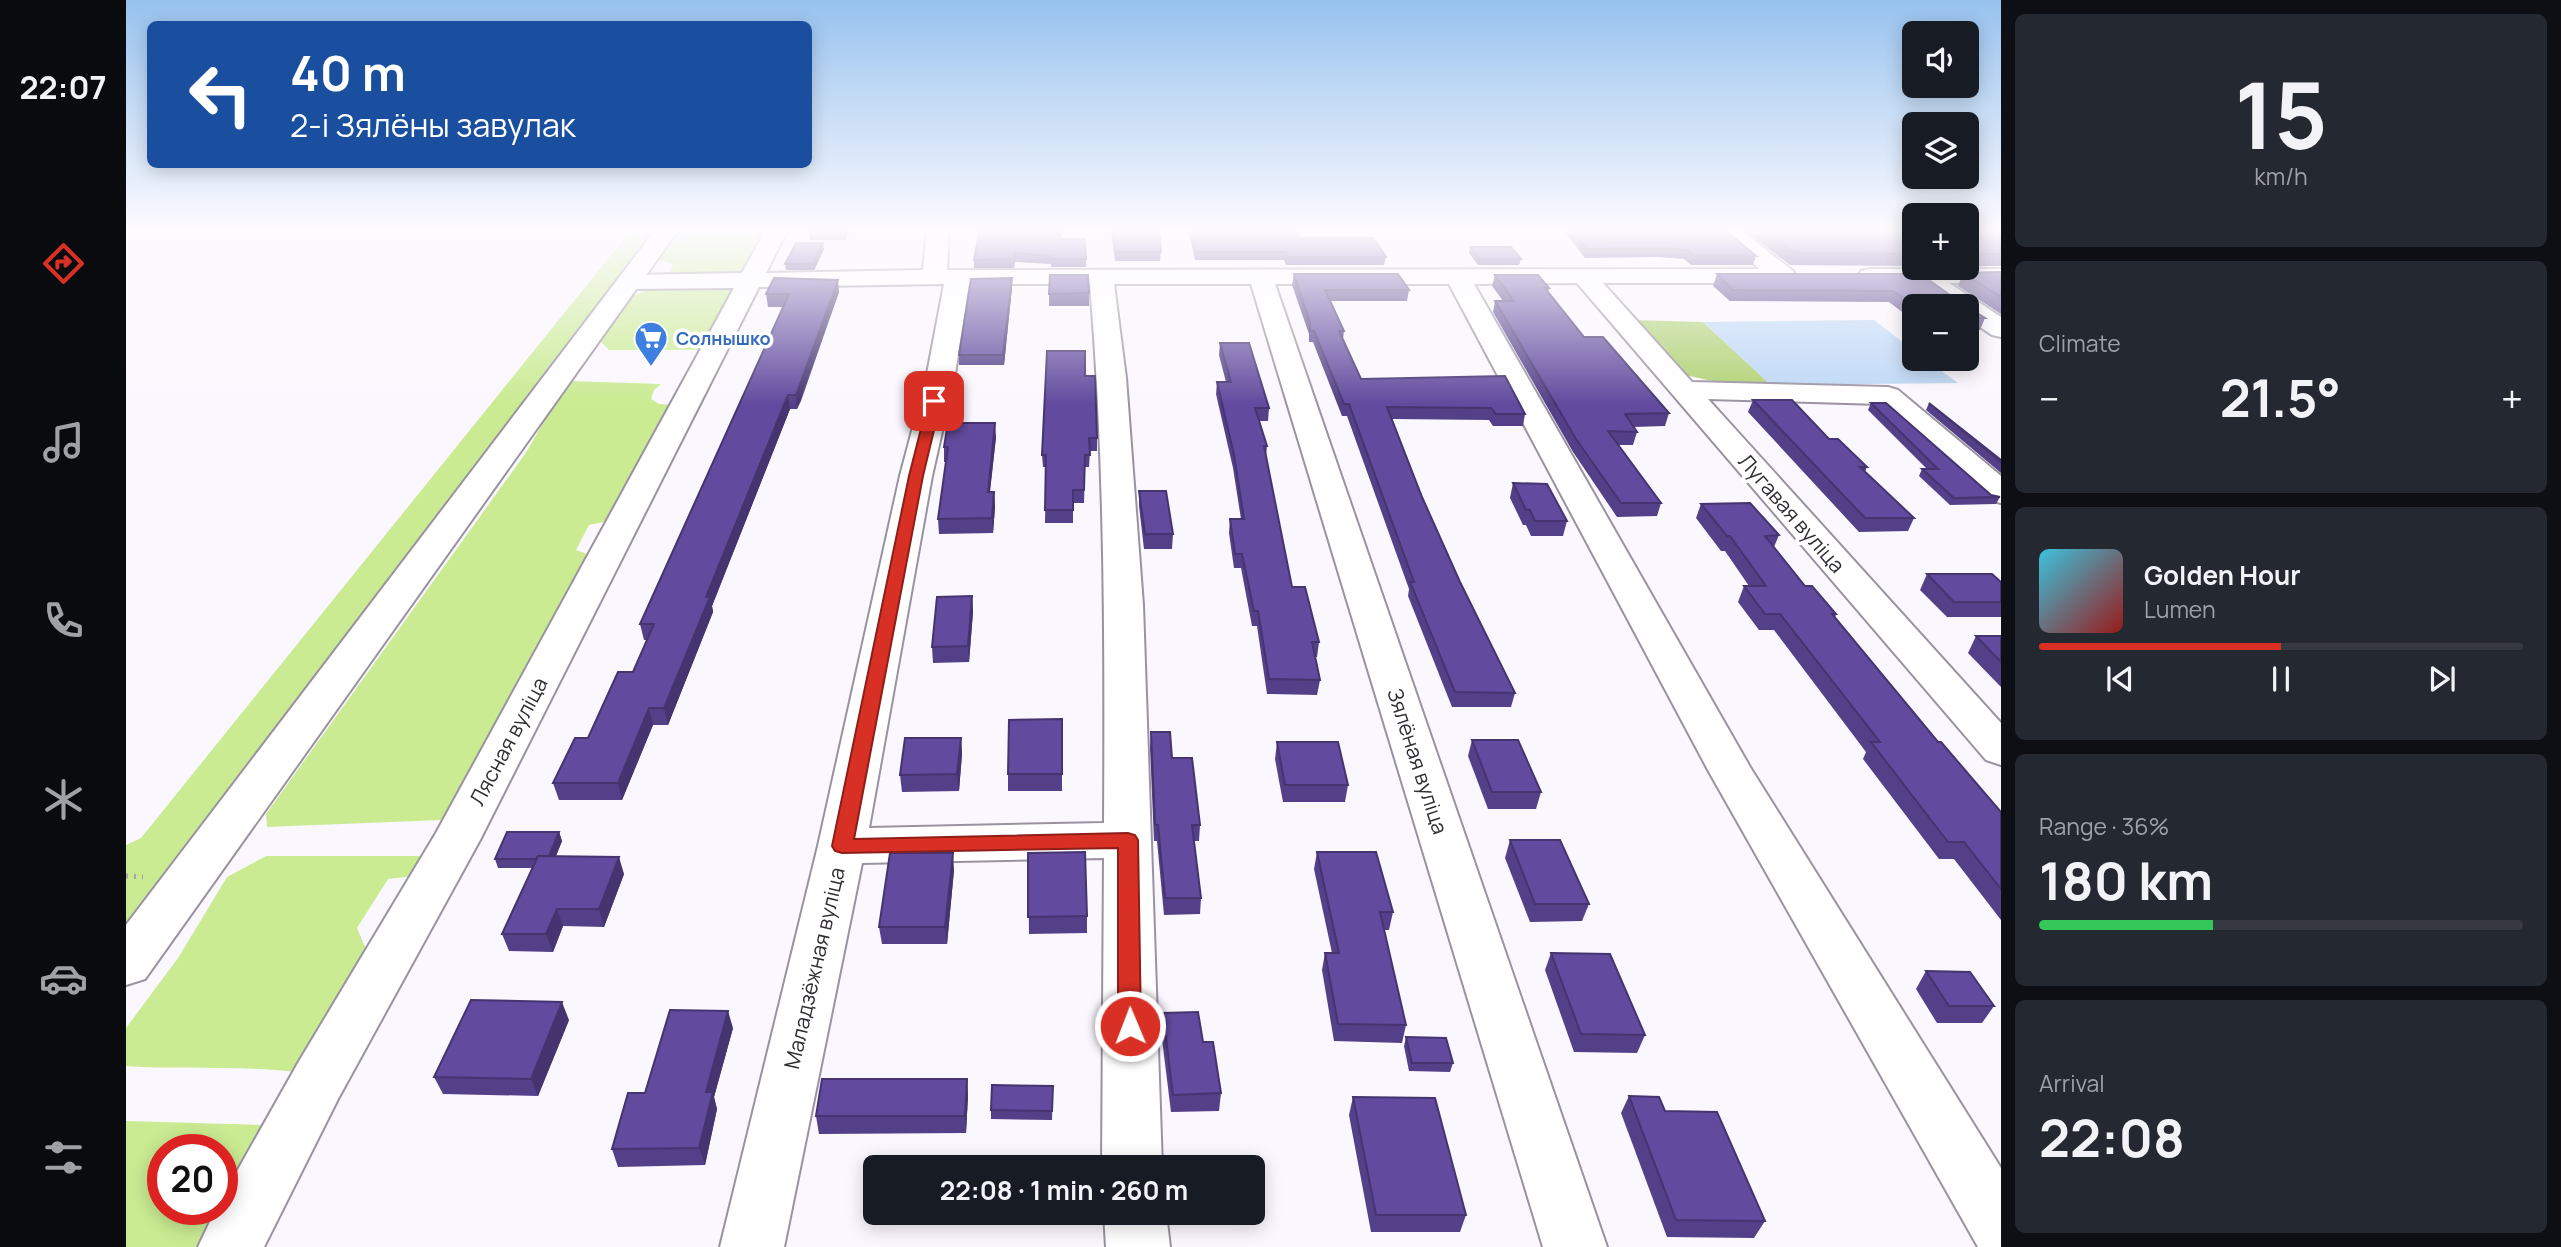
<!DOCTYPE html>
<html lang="en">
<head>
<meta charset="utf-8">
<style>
  :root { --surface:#171b24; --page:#242831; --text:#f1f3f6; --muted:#9ea1a6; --line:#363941; --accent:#d93025 }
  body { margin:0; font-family:Manrope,sans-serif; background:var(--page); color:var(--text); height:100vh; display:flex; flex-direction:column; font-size:26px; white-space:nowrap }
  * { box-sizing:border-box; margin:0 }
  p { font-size:23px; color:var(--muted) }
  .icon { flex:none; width:38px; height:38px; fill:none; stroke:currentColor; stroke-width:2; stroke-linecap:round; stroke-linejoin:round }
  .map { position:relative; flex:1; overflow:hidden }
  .details { display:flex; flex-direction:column; gap:14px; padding:14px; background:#0d0f14; width:560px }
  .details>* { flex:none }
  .top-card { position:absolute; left:21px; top:21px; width:665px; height:147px; border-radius:10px; box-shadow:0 4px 18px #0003; background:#1a4fa0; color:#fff; overflow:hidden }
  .buttons { position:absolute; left:1776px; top:21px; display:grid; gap:14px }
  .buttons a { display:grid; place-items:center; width:77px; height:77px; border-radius:10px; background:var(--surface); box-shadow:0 4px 18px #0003; font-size:35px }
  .speed { position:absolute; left:21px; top:1134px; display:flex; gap:14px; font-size:35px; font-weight:700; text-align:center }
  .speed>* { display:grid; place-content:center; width:91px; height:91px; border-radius:50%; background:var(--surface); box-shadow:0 4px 18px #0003; line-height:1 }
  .speed .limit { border:10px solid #d22; background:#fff; color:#111 }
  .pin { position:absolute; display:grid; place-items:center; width:60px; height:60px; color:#fff; margin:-30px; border-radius:14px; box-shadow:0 4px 10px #0006 }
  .me { position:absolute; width:77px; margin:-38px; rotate:359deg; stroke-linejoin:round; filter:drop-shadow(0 0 5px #0008) }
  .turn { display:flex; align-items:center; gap:24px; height:147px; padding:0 28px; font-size:32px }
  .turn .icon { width:91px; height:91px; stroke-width:2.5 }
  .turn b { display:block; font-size:49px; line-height:60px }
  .big { font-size:52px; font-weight:700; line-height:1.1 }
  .details .tile { flex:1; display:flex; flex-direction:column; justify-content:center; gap:10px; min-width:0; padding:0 24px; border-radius:10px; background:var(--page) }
  .details .dial { align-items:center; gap:0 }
  .dial b { font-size:91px; line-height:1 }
  .song { display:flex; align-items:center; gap:21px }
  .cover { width:84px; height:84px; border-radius:10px; background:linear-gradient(135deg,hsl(190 70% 55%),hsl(0 70% 35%)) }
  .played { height:7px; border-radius:4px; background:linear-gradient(90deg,var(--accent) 50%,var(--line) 50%) }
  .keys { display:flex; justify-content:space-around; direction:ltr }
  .heat { display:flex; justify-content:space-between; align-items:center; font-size:38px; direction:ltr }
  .charge { height:10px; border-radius:5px; background:linear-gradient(90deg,#34c759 36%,var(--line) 0) }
  .trip { position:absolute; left:737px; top:1155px; width:402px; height:70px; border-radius:10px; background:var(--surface); box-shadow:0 4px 18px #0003; font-weight:700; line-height:70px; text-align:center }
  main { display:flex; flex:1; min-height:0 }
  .tab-bar { display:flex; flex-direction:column; width:126px; justify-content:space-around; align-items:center; background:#090b0e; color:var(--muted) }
  .tab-bar .icon { width:49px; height:49px }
  .tab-bar .selected { color:var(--accent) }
  .tab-bar b { font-size:32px; color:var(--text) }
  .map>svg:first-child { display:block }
  .green { fill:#caeb92; fill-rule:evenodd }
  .forest { fill:#afd171 }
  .water { fill:#bdd7f6 }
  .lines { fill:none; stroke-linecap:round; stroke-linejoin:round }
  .minor-casing { stroke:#9a92a1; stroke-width:4 }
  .major-casing { stroke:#9a92a1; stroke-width:4 }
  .path { stroke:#a6a2a9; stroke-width:5; stroke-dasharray:2 6; stroke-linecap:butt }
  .minor { fill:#fff; fill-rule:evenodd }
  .major { fill:#fff; fill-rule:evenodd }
  .wall { fill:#544088 }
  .shaded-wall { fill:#45346f }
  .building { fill:#624b9e; stroke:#45346f; stroke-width:2 }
  .route { fill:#d93025; stroke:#8d1f18; stroke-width:2 }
  .labels { text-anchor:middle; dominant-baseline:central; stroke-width:7; stroke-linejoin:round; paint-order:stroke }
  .far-shop-label { font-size:18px; font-weight:bold; fill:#366cbe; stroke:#fff; text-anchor:start }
  .street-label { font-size:21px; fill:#312d34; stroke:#fff }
</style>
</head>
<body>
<main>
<nav class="tab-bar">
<b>22:07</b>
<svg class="icon selected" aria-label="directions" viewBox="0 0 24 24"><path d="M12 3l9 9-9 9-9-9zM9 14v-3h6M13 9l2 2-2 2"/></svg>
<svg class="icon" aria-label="music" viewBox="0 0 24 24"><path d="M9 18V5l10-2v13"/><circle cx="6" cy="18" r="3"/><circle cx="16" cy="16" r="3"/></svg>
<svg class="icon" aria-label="phone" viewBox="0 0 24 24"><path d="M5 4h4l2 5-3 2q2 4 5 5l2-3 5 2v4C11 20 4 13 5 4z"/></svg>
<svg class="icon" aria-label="climate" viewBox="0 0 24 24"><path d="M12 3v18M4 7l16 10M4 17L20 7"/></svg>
<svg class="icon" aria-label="car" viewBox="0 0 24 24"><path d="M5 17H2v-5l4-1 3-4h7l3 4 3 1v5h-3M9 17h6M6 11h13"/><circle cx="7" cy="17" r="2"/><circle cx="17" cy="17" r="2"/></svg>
<svg class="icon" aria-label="filters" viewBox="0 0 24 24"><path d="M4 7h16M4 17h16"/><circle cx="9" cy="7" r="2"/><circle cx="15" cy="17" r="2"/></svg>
</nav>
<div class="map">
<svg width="1875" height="1247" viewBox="0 0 1875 1247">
  <rect width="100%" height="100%" fill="#fbf7fe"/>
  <!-- green -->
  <g class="green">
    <path d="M506,229H651L624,281L541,282L547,264L522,257L0,964V845L15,838Z"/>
    <path d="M599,286L607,289L574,350H483L473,340L507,296L526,288Z"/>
    <path d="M444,381L535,384L528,390L525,399L533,404L550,405L488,520L463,525L450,550L469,557L315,820L141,827L140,814L401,451L434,393Z"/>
    <path d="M140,856H294L288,876L262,879L231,928L244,959L172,1072C114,1065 58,1070 0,1066V1028L52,958L101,877Z"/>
    <path d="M0,1121L138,1125L84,1247H0ZM37,1150H96V1209H37Z"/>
  </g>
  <!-- forest -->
  <path class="forest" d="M1507,320L1577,322L1645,385L1586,381L1555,374Z"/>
  <!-- water -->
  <path class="water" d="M1748,320L1788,351V359H1799L1832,383L1645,385L1577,322Z"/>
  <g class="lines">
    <defs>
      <g id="minor">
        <path d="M640,229H662L640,273L797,270L801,229H823L821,270L1634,269L1587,229H1613L1667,271L1670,276L1667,281L1658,283H1477L1566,382L1762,387L1772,390L1875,476V503L1863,500L1754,404L1582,399L1875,723V765L1860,760L1451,283L1348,284L1624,767L1875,1168V1247H1852L1582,770L1323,284H1149L1481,1247H1417L1125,284H988L1000,378L1017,605L1036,1167H976L978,858L736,863L658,1247H594L692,846L774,476L801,374L818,284L633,287L354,840L212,1099L138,1247H72L90,1209H96V1198L172,1063L310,833L608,288L503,289L494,287L491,282L494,277L503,275L616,273ZM843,284H964C979,464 979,643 978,823L743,828L806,476L829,374Z"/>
        <path d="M1744,269H1875V283H1823L1875,317V337L1866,335L1841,318V306H1824L1792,283L1735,281L1732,276L1735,271Z"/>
        <path d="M978,1213H1040L1044,1247H980Z"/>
      </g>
      <path id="major" d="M530,229H553L19,979L0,985V925Z"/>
    </defs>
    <!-- minor casing -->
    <use href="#minor" class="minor-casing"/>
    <!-- major casing -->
    <use href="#major" class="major-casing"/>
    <!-- path -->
    <path class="path" d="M0,876L17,877"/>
    <!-- minor -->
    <use href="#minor" class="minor"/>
    <!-- major -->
    <use href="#major" class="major"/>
  </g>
  <!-- wall -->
  <g class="wall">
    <path d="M724,229L720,240H684L683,231Z"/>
    <path d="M985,229H1033L1035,252L1034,261H989Z"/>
    <path d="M1062,229H1169L1174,238L1260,257L1258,265H1160L1158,260H1069Z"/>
    <path d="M1598,229L1630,256L1627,265H1565L1558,259L1532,257L1459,258L1437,230Z"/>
    <path d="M1788,229V266L1664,265L1618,230Z"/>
    <rect x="1841" y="229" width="34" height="37"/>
    <path d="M935,239L960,259V267H925V264L889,262L888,268H848V260Z"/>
    <path d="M1344,247L1395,259L1393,265H1352L1343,253Z"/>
    <path d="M698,249L688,270H660L659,264Z"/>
    <path d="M1875,272V314L1832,286L1837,273Z"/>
    <path d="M1168,274L1283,290L1281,301H1204L1218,331L1217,339L1235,379L1399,414L1397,426H1367L1363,420L1266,419L1296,497L1334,582L1389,693L1385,707H1326L1282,596L1283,589L1221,416H1216L1187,342H1183V334L1166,285Z"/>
    <path d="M1591,274H1794L1859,318L1854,330H1841V306H1788V321L1763,302L1604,301L1587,286Z"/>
    <path d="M1369,275L1423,288L1422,292L1458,337L1543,413L1539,426L1507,427L1511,432L1507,445H1492L1535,503L1531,516L1491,517L1447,452L1367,312L1369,301H1377L1366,286Z"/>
    <path d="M886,287L878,365H833V355Z"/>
    <path d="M713,292L675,401L671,409H664L586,606L587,612L542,725H527L496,800H433L427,783L462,738L507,672L521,640H518L514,624L658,307H642L640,294Z"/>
    <path d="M963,293V306H923V294Z"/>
    <path d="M1094,343L1143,408L1142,421H1133L1141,446L1140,456L1166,587L1193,642L1191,657H1189L1194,680L1191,695L1141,694L1131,626H1126L1115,568H1108L1103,533L1104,519H1115L1107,468L1090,394L1091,382H1100L1093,355Z"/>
    <path d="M959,376L971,438V451H964L963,467H959L958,503H947V523H919L920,467H917L916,455Z"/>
    <path d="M1627,400L1703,439L1741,467L1739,472L1788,518L1782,531L1733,532L1622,412Z"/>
    <path d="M1745,403L1865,495L1874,497L1870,504L1824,505L1793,476L1796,469H1801L1742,410Z"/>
    <path d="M1803,403L1875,460V473L1800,410Z"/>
    <path d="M870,437L864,492H868L869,507L867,533L813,534L812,519L820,462H818V447Z"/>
    <path d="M1387,483L1441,521L1437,536H1405L1400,525H1397L1384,498Z"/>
    <path d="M1013,491L1047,534L1046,549H1018L1013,506Z"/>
    <path d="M1575,504L1653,535L1648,547L1679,586L1710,614L1709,618L1812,742L1875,812V920L1828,859H1813L1737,759L1740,752L1648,630H1633L1612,602L1618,586H1623L1599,551H1595L1570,518Z"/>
    <path d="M1801,574L1875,582V617H1821L1794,590Z"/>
    <path d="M846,596L847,612L843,662L807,663L806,647Z"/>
    <path d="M1850,636H1875V687L1842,653Z"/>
    <path d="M936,719V791H882V774Z"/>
    <path d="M1025,732L1046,758L1074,825L1073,841H1068L1075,898L1074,914L1038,915L1031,841H1028L1024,748Z"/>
    <path d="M835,738L836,754L833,791L776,792L774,775Z"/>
    <path d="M1346,740L1415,792L1410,809H1362L1342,756Z"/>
    <path d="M1151,742L1222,785L1219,802H1157L1149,759Z"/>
    <path d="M433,832L436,841L430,856L498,874L478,927L437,926L427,952L383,951L376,934L406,868H372L369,859Z"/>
    <path d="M1384,840L1463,904L1456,921L1404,922L1379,858Z"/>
    <path d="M1191,852L1267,912L1263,930H1258L1280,1025L1276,1043L1208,1041L1196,970L1199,953H1206L1188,869Z"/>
    <path d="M902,853L961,916V933L903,934Z"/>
    <path d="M828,870L821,944H756L753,927Z"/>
    <path d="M1425,953L1519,1035L1511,1053L1448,1052L1419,970Z"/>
    <path d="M1800,971L1868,1006L1856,1023H1811L1790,989Z"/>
    <path d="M1037,1013L1077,1042L1095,1093L1093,1111L1045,1112L1035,1031Z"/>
    <path d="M443,1020L412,1096L317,1094L308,1077Z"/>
    <path d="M607,1028L588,1097L591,1109L579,1165L492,1167L486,1149L519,1093Z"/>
    <path d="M1280,1037L1327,1063L1324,1072L1283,1071L1278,1046Z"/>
    <path d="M841,1079L842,1096L840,1133L693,1134L690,1116Z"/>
    <path d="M927,1086L926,1120L865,1119V1110Z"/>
    <path d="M1503,1096L1539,1111L1639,1221L1628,1238L1541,1237L1495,1113Z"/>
    <path d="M1227,1097L1340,1215L1334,1232H1245L1223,1115Z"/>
  </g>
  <!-- shaded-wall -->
  <g class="shaded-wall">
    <path d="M720,229H724L720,240L719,231Z"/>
    <path d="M697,243L698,249L688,270L687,264Z"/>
    <path d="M886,278V287L878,365L877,355Z"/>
    <path d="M712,280L713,292L671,409L670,395Z"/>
    <path d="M662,395L664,409L586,606L587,612L542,725L538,708L580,597Z"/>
    <path d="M869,423L870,437L862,507V492Z"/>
    <path d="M868,492L869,507L867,533L866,518Z"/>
    <path d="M846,596L847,612L843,662L842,646Z"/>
    <path d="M523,708L527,725L496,800L492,783Z"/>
    <path d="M835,738L836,754L833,791L831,774Z"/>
    <path d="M433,832L436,841L425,868L422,859Z"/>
    <path d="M827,853L828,870L821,944L819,927Z"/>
    <path d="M493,857L498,874L478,927L473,909Z"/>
    <path d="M431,909L437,926L427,952L420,934Z"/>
    <path d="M436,1002L443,1020L412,1096L405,1079Z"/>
    <path d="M602,1011L607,1028L588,1097L591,1109L579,1165L573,1148L580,1092Z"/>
    <path d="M841,1079L842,1096L840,1133L839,1116Z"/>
  </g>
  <!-- building -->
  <g class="building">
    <path d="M684,229H720L719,231H683Z"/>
    <path d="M854,229H934L935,239H959L960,259H925V256L889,253L888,259L848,260Z"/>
    <path d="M986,229H1033L1035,252H989Z"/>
    <path d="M1064,229H1169L1174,238H1247L1260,257H1161L1159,252H1070Z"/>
    <path d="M1446,229H1598L1630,256H1568L1561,250L1535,248L1461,249Z"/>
    <path d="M1637,229H1788V254L1668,253Z"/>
    <rect x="1841" y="229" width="34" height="25"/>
    <path d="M670,243H697L687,264H659Z"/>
    <path d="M1344,247H1385L1395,259H1353Z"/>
    <path d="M1875,272V297L1837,273Z"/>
    <path d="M1168,274H1272L1283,290H1199L1218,331H1213L1235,379L1379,376L1399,414H1370L1365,408L1261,407L1296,497L1334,582L1389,693L1329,692L1284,582H1288L1223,404H1218L1188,331H1184V323Z"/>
    <path d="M1591,274H1794L1827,297H1843L1845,309L1859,318H1841V306H1789L1767,291L1607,290Z"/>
    <path d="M924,275H962L963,293L923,294Z"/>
    <path d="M1369,275H1412L1423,288H1419L1458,337H1477L1543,413L1499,414L1511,432L1482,431L1535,503H1495L1450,439L1369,301H1388Z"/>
    <path d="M648,278L712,280L673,387L670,395H662L580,597H584L538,708H523L492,783H427L449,738H462L492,672H507L528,624H514L663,294H640Z"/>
    <path d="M886,278L877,355H833L845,279Z"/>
    <path d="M1094,343H1123L1143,408H1129L1141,446H1138L1166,587H1179L1193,642H1186L1194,680L1143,679L1132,611H1128L1116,554H1109L1104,519H1118L1108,455L1091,382H1105Z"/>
    <path d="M921,351H959V376H969L971,438H963L964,455H959L958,490H947V510H919L920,455H916Z"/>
    <path d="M1627,400H1666L1703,439H1712L1741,467H1734L1788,518H1739Z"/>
    <path d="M1745,403H1760L1865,495L1874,497L1828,498L1796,469H1812Z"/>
    <path d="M1803,403L1875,460V462Z"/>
    <path d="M822,423H869L862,492H868L866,518L812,519L822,447H818Z"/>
    <path d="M1387,483L1421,484L1441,521H1409L1404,510H1400Z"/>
    <path d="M1013,491H1040L1047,534H1019Z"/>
    <path d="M1624,503L1653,535L1639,536L1679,586H1686L1710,614H1706L1812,742H1815L1875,812V889L1838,842H1822L1745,742H1754L1654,614H1639L1618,586H1640L1604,536H1601L1575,504Z"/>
    <path d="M1801,574H1866L1875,582V602H1828Z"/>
    <path d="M846,596L842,646L806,647L811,597Z"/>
    <path d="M1850,636H1875V662Z"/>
    <path d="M936,719V774H882L883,720Z"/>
    <path d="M1025,732H1044L1046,758H1066L1074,825H1066L1075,898H1039L1032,825H1029Z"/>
    <path d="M779,738H835L831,774L774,775Z"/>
    <path d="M1346,740H1392L1415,792H1366Z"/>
    <path d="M1151,742H1212L1222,785H1159Z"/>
    <path d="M381,832H433L423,856H412L410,859H369Z"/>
    <path d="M1384,840H1434L1463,904H1409Z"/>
    <path d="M959,852L961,916L902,917V853Z"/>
    <path d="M1191,852H1250L1267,912H1254L1280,1025L1212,1024L1199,953H1213Z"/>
    <path d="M764,853H827L819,927H753Z"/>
    <path d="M412,856L493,857L473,909H431L420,934H376Z"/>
    <path d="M1425,953L1484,954L1519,1035L1455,1034Z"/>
    <path d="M1800,971L1844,972L1868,1006H1823Z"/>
    <path d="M345,1000L436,1002L405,1079L308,1077Z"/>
    <path d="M544,1010L602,1011L580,1092H587L573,1148L486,1149L502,1093H519Z"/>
    <path d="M1072,1012L1077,1042H1087L1095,1093L1047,1095L1037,1013Z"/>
    <path d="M1280,1037L1320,1038L1327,1063H1286Z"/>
    <path d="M696,1079H841L839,1116H690Z"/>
    <path d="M866,1085L927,1086L926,1111L865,1110Z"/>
    <path d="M1503,1096L1533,1097L1539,1111L1591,1112L1639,1221L1550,1220Z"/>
    <path d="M1227,1097L1309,1098L1340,1215H1250Z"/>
  </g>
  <!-- sky -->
  <linearGradient id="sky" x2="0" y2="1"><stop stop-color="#97c2ee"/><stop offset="0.57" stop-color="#fdfbff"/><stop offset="1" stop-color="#fdfbff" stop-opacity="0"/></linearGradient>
  <rect width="1875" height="404" fill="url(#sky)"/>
  <!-- route -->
  <path class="route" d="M808,397L815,401L797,476L728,839L1002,833L1009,835L1012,840L1015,1026L1012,1033L1004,1036L996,1033L992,1026V848L716,853L709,851L706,846L783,476L802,401Z"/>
  <!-- icons -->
  <defs>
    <symbol id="supermarket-pin" viewBox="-11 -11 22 30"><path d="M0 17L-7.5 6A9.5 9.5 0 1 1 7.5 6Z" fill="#3f7fe0" stroke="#fff"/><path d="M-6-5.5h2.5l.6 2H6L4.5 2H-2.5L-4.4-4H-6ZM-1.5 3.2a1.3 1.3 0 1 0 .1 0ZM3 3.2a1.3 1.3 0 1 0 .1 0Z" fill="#fff"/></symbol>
  </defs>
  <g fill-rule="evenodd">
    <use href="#supermarket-pin" x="506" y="319" width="38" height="52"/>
  </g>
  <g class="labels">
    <!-- far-shop labels -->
    <g class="far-shop-label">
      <text x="550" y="338">Солнышко</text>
    </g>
    <!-- street labels -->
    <g class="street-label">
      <text transform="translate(1666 513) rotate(49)">Лугавая вуліца</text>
      <text transform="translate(382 741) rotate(-62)">Лясная вуліца</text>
      <text transform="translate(1292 761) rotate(72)">Зялёная вуліца</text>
      <text transform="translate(688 968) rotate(-77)">Маладзёжная вуліца</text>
    </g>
  </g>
</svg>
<div class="buttons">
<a><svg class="icon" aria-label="sound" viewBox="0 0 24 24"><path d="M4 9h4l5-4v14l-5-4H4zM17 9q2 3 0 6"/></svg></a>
<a><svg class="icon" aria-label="layers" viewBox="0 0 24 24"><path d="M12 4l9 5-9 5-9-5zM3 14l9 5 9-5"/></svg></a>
<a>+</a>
<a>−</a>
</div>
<div class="speed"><div class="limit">20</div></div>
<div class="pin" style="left:808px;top:401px;background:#d93025"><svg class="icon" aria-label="arrive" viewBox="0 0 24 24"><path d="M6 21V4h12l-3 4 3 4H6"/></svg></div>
<svg class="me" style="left:1004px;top:1026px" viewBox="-20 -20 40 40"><circle r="17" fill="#d93025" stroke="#fff" stroke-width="3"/><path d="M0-11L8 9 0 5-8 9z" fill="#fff"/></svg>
<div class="trip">22:08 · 1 min · 260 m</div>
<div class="top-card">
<div class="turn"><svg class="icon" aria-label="left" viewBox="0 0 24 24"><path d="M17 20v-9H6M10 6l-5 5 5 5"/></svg><div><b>40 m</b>2-і Зялёны завулак</div></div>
</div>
</div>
<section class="details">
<div class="tile dial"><b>15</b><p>km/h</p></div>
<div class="tile"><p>Climate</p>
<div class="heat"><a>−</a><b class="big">21.5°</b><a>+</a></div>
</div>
<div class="tile">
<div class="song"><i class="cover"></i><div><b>Golden Hour</b><p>Lumen</p></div></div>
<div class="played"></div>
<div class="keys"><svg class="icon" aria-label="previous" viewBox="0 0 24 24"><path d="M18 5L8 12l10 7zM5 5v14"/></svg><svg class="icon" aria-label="pause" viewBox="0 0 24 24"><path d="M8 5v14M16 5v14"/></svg><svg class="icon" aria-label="next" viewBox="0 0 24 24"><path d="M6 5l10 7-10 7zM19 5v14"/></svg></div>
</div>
<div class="tile"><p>Range · 36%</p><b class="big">180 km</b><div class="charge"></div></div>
<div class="tile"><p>Arrival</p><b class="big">22:08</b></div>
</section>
</main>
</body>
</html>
